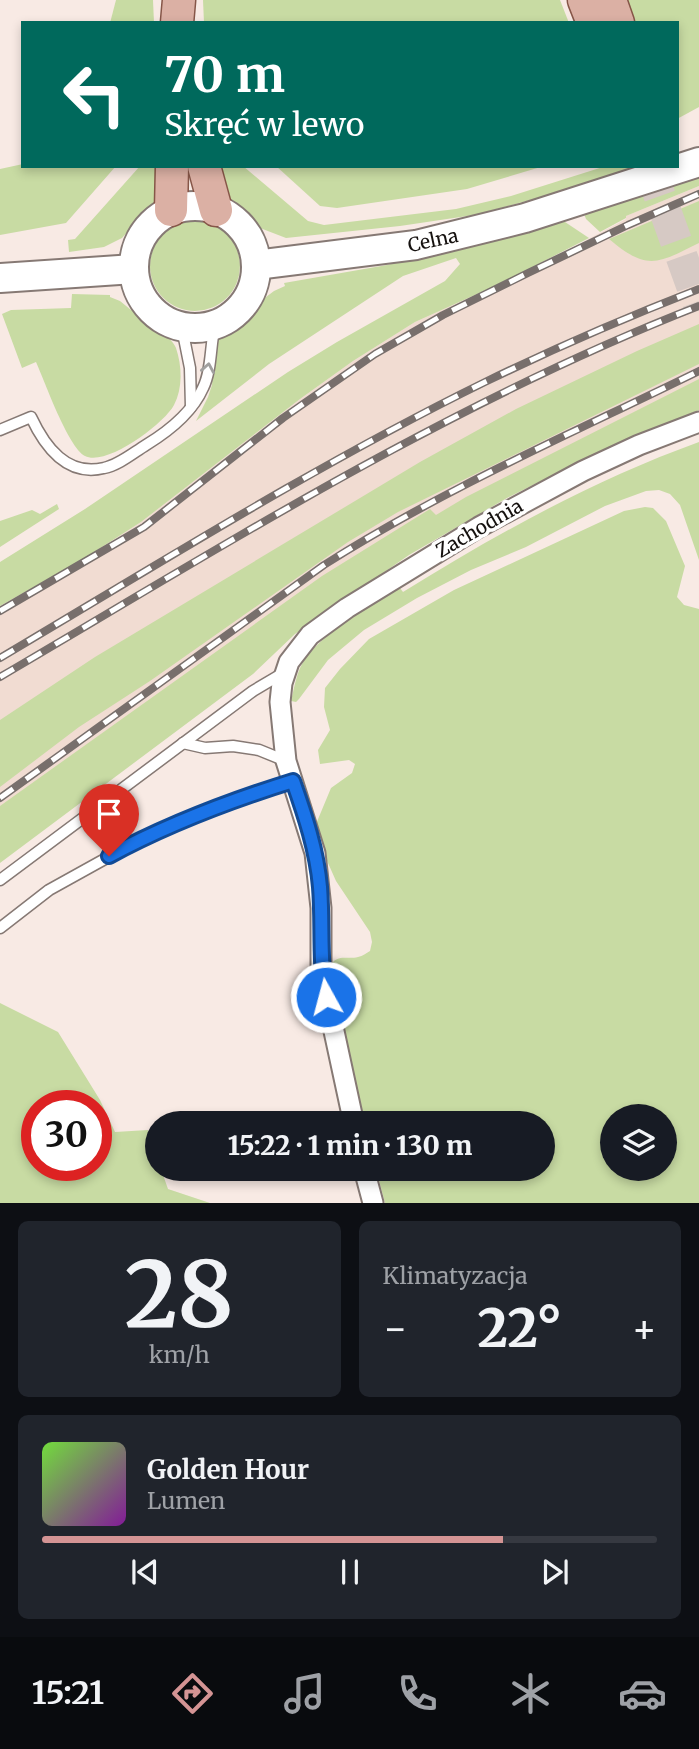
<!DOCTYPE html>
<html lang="pl">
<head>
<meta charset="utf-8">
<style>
  :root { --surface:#171b24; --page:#20242c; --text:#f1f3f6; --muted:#9ea1a6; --line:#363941; --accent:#d49494 }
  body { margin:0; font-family:Merriweather,serif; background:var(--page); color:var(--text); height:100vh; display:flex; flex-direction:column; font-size:26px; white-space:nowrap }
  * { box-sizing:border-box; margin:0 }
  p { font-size:23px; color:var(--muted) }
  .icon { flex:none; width:38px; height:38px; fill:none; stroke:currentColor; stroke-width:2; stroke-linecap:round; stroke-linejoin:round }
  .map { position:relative; height:1203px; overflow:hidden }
  .drawer { display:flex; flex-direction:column; gap:18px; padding:18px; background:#0d0f14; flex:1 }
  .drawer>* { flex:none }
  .hud { position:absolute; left:21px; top:21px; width:658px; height:147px; border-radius:0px; box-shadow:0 4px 10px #0003; background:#00695c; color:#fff; overflow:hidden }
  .tools { position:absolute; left:600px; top:1104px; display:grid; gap:14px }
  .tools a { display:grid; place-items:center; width:77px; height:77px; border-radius:50%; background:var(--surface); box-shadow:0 4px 10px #0003; font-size:35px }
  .speed { position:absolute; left:21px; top:1090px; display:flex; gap:14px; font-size:35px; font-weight:700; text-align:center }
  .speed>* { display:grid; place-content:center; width:91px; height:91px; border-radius:50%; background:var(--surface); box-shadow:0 4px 10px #0003; line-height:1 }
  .speed .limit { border:10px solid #d22; background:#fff; color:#111 }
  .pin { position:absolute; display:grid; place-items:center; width:60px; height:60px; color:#fff; margin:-72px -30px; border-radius:50% 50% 50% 0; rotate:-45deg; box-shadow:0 0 7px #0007 }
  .pin .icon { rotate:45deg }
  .me { position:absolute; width:77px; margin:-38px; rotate:353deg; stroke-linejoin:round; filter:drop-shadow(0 0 5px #0008) }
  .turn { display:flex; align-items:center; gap:24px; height:147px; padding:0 28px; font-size:32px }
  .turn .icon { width:91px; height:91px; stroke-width:2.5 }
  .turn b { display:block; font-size:49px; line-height:60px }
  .big { font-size:52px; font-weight:800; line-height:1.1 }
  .drawer .widget { flex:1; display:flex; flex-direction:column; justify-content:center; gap:10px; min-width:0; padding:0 24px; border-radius:10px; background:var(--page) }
  .drawer .dial { align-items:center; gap:0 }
  .dial b { font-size:91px; line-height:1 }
  .song { display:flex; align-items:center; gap:21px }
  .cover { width:84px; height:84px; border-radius:10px; background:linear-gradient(135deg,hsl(100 70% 55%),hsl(290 70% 35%)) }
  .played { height:7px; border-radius:4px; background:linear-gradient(90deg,var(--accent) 75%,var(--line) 75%) }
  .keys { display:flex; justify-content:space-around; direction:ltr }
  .heat { display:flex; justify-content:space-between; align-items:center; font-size:38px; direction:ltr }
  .drawer .tiles { flex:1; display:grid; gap:18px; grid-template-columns:1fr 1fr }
  .widget:last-child { grid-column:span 2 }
  .trip { position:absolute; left:145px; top:1111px; width:410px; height:70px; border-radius:35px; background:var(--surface); box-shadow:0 4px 10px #0003; font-weight:800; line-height:70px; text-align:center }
  .menu { display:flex; height:112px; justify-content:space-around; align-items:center; background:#090b0e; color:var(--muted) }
  .menu .icon { width:49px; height:49px }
  .menu .selected { color:var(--accent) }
  .menu b { font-size:32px; color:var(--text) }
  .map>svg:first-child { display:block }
  .built { fill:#f1dcd2 }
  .green { fill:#c8dba3; fill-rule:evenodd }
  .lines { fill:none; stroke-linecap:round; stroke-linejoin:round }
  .primary-tunnel { stroke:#d6c9c4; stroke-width:32; stroke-dasharray:32 16; stroke-linecap:butt }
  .lane-casing { stroke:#867974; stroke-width:13 }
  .street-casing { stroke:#867974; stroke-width:23 }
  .secondary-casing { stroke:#867974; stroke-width:32 }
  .primary-casing { stroke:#865648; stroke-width:35 }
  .lane { stroke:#fff; stroke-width:10 }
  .street { stroke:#fff; stroke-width:19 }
  .secondary { stroke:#fff; stroke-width:28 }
  .primary { stroke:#dbb0a4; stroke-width:32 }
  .rail-casing { stroke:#786f6c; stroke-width:8 }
  .rail { stroke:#fff; stroke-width:5; stroke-dasharray:16; stroke-linecap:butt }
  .oneway { stroke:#a1a09f }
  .route-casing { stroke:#114b97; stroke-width:18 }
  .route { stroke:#1a73e8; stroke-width:12 }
  .labels { text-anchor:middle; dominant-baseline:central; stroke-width:7; stroke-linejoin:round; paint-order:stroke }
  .street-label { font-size:19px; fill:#15110f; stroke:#fff }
</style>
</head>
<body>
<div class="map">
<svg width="699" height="1203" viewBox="0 0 699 1203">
  <rect width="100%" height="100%" fill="#f8eae4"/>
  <!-- built -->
  <path class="built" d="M699,186V390L469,498L0,844V606L80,561L141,522L300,399L353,361L415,322L497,285L581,243L626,219V216Z"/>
  <!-- green -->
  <g class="green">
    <path d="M116,0H153L154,23H110Z"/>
    <path d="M203,0H560L569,23H204Z"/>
    <path d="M625,0H699V107L677,119V23H633Z"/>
    <path d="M23,164V166H116L66,223L0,235V169Z"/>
    <path d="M140,166H165L157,199L122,238L104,247L69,252L68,240L75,239Z"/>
    <path d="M212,166H243L308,221L324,225L456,209L511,196L606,166H637L587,185L474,215L400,226L286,238L260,228L229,202Z"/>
    <path d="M276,166H544L467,189L337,208L320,206Z"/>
    <path d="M699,168V186L626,216V218L600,232L586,219L584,214Z"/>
    <path d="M699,201V243C657,264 647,271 609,239Z"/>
    <circle cx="195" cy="266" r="45"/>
    <path d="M551,222H565L589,238L497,285L415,322L353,361L300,399L141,522L80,561L0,606V562L85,509L288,372L337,342L445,281L460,264L456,258L403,276L269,364L196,421L208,397L212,385L215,345L222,334L237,326L262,300L274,291L285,286L284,283L387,265Z"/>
    <path d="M72,294L110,295V297L120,301L131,310L133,308C144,319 171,335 176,348C182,366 183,388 174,405C164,424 106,467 85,456C68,447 45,382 36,362L22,368L2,314L11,310L71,308Z"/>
    <path d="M699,324V364L398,512L348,542L150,681L79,727L0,787V720L95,657L420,462L516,409L637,351Z"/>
    <path d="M699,379V410L603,450L507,498L409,555L295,634L253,674L0,863V806L322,576L430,509L436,515L466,497Z"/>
    <path d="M699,442V560L680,505L670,494L659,490L646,491L605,506L526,547L471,570L417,598L364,630L328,660L299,699L296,702L291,701C294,689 296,675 302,664C320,633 369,608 400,588L403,592C498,533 594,480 699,442Z"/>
    <path d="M57,504L59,509L0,547V521L32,510L40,514Z"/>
    <path d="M645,507L653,508L666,521L685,566L677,597L684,605L699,609V1203H385L376,1169H542V1124L365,1123L337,1007L329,966C339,953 346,960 358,957C363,956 366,953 370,951L372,942L370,932L336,881L324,854L316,824L331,788L352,773L355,764L349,760L320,764L318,750L330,730L324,707L325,688L340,669L369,639L454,590L624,511ZM612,1116H665V1169H612Z"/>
    <path d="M0,1003L58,1032L100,1100L115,1132L148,1130L157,1158L158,1169H161L168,1189L210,1203H0ZM37,1106H96V1166H37Z"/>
  </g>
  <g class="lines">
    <!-- primary-tunnel -->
    <path class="primary-tunnel" d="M649,166L699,305"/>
    <defs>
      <g id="lane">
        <path d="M182,328L190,368L191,407"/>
        <path d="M0,430L31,417C45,447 67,477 104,468C119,465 133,453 146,445C169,431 192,413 203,388C212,370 210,345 215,325"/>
        <path d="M183,743L205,748L233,746L259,750L286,761"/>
        <path d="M0,880L253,691L285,672"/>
        <path d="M0,928L49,890L150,834L221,804L293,781"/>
      </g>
      <g id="street">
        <path d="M354,1124L321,971V908L315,853L286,761L280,702L282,683L289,662L310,635L347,608L479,527L583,471L639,445L699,422"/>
        <path d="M364,1169L373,1203"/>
      </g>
      <g id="secondary">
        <circle cx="195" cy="267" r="61"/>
        <path d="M256,265L416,245L525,218L699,162"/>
        <path d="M0,278L134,269"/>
      </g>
      <g id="primary">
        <path d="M584,0L593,23"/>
        <path d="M610,0L618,23"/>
        <path d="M177,23L179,0"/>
        <path d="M204,166L216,210"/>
        <path d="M171,210L172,166"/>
      </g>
    </defs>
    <!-- lane casing -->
    <use href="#lane" class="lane-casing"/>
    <!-- street casing -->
    <use href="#street" class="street-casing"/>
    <!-- secondary casing -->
    <use href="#secondary" class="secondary-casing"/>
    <!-- primary casing -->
    <use href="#primary" class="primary-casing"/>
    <!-- lane -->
    <use href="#lane" class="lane"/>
    <!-- street -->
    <use href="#street" class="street"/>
    <!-- secondary -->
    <use href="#secondary" class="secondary"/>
    <!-- primary -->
    <use href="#primary" class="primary"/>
    <defs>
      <g id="rail">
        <path d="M0,611L144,527L283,418L375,354L443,315L528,273L628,225L699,194"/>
        <path d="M0,658C160,563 318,464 485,382C555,348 627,317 699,289"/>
        <path d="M0,677C228,543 452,402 699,306"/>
        <path d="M0,798L324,565C443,489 573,433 699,371"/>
      </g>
    </defs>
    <!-- rail casing -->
    <use href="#rail" class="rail-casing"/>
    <!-- rail -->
    <use href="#rail" class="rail"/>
  </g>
  <!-- one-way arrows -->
  <defs><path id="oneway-chevron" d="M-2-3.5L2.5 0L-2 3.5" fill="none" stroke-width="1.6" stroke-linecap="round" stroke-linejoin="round" transform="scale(1.75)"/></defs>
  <use class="oneway" href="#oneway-chevron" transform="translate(208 368) rotate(-80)"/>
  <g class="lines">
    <defs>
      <path id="route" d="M109,856C168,824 229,801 293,781C305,815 317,851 320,887C323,924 319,961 326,997"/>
    </defs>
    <!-- route casing -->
    <use href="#route" class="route-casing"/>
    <!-- route -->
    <use href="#route" class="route"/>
  </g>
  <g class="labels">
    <!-- street labels -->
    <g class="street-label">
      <text transform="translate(433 240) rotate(-12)">Celna</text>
      <text transform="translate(479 528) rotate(-30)">Zachodnia</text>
    </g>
  </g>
</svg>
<div class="tools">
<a><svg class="icon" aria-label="layers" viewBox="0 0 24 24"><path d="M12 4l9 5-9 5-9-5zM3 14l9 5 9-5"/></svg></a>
</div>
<div class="speed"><div class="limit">30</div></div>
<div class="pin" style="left:109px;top:856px;background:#d93025"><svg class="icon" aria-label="arrive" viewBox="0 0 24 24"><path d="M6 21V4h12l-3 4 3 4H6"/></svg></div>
<svg class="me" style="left:326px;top:997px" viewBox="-20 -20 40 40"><circle r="17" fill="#1a73e8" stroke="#fff" stroke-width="3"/><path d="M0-11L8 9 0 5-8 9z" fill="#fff"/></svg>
<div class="trip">15:22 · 1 min · 130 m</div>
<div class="hud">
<div class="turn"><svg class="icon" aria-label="left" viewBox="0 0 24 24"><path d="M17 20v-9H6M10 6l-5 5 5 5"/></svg><div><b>70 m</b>Skręć w lewo</div></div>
</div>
</div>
<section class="drawer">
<div class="tiles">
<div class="widget dial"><b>28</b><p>km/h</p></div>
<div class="widget"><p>Klimatyzacja</p>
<div class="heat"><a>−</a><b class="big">22°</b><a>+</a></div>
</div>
<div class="widget">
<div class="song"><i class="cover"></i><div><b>Golden Hour</b><p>Lumen</p></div></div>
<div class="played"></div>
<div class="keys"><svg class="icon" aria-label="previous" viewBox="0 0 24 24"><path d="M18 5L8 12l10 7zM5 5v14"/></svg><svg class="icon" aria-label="pause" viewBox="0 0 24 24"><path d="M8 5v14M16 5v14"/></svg><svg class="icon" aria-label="next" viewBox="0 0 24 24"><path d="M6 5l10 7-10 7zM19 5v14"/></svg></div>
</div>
</div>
</section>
<nav class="menu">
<b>15:21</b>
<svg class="icon selected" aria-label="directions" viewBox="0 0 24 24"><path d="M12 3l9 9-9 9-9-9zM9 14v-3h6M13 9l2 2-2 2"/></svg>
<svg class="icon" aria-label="music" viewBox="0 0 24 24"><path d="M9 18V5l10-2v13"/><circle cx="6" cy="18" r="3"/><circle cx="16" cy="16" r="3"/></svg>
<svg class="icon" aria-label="phone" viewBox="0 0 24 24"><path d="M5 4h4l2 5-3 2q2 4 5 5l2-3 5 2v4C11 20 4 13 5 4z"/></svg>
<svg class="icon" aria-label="climate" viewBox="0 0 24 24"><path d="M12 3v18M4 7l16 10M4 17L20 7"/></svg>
<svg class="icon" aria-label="car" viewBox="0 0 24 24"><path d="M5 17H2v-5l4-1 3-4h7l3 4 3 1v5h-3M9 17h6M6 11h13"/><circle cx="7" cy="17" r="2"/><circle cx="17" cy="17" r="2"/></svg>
</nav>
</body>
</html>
